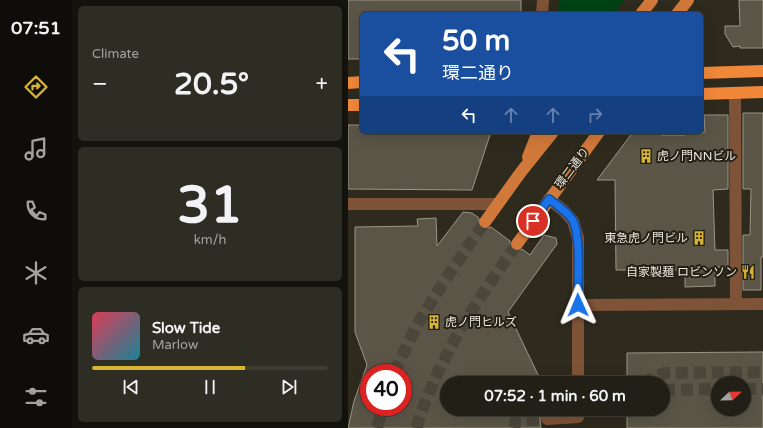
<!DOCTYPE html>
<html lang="en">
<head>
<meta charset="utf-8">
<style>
  :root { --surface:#222016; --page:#2e2d23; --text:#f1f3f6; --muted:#a2a3a1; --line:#3f3e35; --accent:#d7b434 }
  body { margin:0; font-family:"Varela Round","Noto Sans JP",sans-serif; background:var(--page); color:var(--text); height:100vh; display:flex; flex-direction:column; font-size:15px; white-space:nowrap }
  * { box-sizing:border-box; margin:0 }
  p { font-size:13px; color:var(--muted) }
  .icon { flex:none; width:22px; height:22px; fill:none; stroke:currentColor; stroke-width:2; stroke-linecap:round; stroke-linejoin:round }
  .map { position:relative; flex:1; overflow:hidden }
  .drawer { display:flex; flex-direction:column; gap:6px; padding:6px; background:#13120c; width:276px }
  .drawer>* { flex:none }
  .hud { position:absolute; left:12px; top:12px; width:343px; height:122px; border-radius:6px; box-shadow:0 4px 16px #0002,0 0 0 1px var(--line); background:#1a4fa0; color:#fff; overflow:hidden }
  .needle { width:26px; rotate:68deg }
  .buttons { position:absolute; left:363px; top:376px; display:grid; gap:8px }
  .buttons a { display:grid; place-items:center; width:40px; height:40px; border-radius:50%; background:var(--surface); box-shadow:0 4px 16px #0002,0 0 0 1px var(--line); font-size:20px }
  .speed { position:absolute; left:12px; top:364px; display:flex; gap:8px; font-size:20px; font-weight:700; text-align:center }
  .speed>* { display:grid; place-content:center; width:52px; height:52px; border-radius:50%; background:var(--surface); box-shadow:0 4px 16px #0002,0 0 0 1px var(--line); line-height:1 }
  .speed .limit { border:6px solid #d22; background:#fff; color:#111 }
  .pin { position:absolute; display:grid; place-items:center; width:34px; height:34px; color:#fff; margin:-17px; border:2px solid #fff; border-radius:50%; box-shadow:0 1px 4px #0007 }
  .me { position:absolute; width:44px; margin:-22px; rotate:359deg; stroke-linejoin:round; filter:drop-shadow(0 0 3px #0008) }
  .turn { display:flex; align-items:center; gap:14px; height:84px; padding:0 16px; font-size:18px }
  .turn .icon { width:52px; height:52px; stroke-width:2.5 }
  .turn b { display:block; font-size:28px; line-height:34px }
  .lanes { display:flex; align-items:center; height:38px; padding:0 16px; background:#0003; justify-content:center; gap:20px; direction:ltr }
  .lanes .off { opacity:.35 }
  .big { font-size:30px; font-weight:700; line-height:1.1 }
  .drawer .widget { flex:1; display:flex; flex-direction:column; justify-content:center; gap:6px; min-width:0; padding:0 14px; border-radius:6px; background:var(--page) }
  .drawer .dial { align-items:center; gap:0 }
  .dial b { font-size:52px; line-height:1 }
  .song { display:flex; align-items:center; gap:12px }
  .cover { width:48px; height:48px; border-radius:6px; background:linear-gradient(135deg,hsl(350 70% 55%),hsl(190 70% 35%)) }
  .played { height:4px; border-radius:2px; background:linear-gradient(90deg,var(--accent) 65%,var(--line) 65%) }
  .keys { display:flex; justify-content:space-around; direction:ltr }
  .heat { display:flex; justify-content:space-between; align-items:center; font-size:22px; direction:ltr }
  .trip { position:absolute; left:92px; top:376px; width:230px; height:40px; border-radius:20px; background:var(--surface); box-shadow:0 4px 16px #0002,0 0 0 1px var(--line); font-weight:700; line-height:40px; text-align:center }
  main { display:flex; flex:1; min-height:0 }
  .tab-bar { display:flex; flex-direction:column; width:72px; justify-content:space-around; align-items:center; background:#0e0d09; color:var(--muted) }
  .tab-bar .icon { width:28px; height:28px }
  .tab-bar .on { color:var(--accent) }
  .tab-bar b { font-size:18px; color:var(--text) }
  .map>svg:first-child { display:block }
  .green { fill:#014215 }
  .building { fill:#5a5547; stroke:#9c9687; fill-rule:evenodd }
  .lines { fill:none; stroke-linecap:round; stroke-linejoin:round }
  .minor-tunnel { stroke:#4a463a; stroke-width:12; stroke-dasharray:12 6; stroke-linecap:butt }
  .major-tunnel { stroke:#4a463a; stroke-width:12; stroke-dasharray:12 6; stroke-linecap:butt }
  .minor { stroke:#7e5337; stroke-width:12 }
  .major { stroke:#d1793a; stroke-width:12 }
  .highway { stroke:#f18738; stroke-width:12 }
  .route-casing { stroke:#114b97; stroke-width:10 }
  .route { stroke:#1a73e8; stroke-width:7 }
  .labels { text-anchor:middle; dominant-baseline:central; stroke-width:4; stroke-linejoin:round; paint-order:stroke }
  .poi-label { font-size:12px; fill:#ebe8e0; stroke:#252014; text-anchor:start }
  .street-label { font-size:12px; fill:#ebe8e0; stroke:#252014 }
</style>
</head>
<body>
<main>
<nav class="tab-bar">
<b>07:51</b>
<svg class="icon on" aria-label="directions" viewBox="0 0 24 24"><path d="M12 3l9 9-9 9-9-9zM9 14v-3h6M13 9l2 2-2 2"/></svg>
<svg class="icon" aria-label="music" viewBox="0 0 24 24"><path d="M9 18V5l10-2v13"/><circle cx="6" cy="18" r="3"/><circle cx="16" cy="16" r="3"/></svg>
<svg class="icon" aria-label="phone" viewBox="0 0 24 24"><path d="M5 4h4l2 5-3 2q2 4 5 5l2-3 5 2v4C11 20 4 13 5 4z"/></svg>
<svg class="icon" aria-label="climate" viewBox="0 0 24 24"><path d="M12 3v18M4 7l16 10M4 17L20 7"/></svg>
<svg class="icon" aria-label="car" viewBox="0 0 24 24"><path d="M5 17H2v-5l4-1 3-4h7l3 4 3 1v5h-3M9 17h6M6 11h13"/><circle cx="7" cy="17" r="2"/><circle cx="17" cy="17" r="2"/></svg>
<svg class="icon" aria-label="filters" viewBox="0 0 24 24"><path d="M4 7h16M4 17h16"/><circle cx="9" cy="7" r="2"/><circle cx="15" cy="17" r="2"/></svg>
</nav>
<section class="drawer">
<div class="widget"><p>Climate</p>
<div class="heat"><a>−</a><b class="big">20.5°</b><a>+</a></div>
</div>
<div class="widget dial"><b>31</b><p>km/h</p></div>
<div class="widget">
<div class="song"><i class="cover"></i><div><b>Slow Tide</b><p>Marlow</p></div></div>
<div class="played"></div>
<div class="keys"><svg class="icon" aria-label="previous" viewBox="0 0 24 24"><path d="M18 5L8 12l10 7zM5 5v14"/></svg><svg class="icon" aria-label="pause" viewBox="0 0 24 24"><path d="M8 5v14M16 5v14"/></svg><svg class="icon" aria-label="next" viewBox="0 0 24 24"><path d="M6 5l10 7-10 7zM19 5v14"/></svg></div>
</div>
</section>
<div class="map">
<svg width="415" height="428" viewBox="0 0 415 428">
  <rect width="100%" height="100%" fill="#2e2a1d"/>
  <!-- green -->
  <path class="green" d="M211,0H276L266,14H210Z"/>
  <!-- building -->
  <g class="building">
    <path d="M0,0H173V14H14V59H0Z"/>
    <path d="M391,0H415V48H392V46L385,47L377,34V26H392Z"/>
    <path d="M395,113H415V257H413V290H395V235H402L403,189H395Z"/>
    <path d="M356,115H380V189L365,190L367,250H380V267H367V286L337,287V270H268L267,180H249L285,132H314V135H337V132H357Z"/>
    <path d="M0,125H14V132H143L124,190L0,189Z"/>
    <path d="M115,212L124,213L131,218L130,225L133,228L137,229L143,227L162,241V247L168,251L174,249L182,255L196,235L208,238L209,244L160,312L194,383H99V409H193L192,419L193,428H0L6,401L19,365L7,332V227L70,226L69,219L88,218L89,246ZM21,373H55V407H21Z"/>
    <path d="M415,352V428H279V409H315V383H279V353ZM370,383H396V409H370Z"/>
  </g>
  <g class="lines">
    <!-- minor-tunnel -->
    <g class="minor-tunnel">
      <path d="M294,383L316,373L415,372"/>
      <path d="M396,389H415"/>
      <path d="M315,390L370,389"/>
      <path d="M166,428L168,421L199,419"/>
    </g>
    <!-- major-tunnel -->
    <g class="major-tunnel">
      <path d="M46,373L68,327L95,283L137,222"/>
      <path d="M29,428L35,407"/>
      <path d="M69,428C71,415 77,403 82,391C104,337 136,291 169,244"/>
    </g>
    <!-- minor -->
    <g class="minor">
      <path d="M194,14L195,0"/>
      <path d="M387,93L388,304"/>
      <path d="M201,199L215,210L225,221L230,238V383"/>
      <path d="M0,204H150"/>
      <path d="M230,305L415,304"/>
      <path d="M199,419L230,417"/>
    </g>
    <!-- major -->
    <g class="major">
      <path d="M293,14L304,0"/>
      <path d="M329,14L340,0"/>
      <path d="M180,157L190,132"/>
      <path d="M137,222L173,172L205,132"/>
      <path d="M169,244L251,132"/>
    </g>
    <!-- highway -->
    <g class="highway">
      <path d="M353,73L415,71"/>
      <path d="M0,83L14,82"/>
      <path d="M353,94L415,92"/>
      <path d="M0,105H14"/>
    </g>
  </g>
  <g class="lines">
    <defs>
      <path id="route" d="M185,221L201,199C209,205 218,211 224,219C234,234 229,285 230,305"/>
    </defs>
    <!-- route casing -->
    <use href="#route" class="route-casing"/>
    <!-- route -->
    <use href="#route" class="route"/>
  </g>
  <!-- icons -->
  <defs>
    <symbol id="building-bare" viewBox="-9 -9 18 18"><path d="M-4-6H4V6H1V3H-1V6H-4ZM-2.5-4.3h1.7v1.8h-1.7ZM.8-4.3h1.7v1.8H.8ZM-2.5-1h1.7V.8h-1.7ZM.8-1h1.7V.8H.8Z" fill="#d7b434" stroke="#252014" stroke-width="2.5" paint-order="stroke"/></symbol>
    <symbol id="restaurant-bare" viewBox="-9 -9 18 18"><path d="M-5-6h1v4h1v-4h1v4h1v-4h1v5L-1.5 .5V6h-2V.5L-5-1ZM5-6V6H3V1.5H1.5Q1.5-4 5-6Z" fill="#d7b434" stroke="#252014" stroke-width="2.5" paint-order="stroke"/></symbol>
  </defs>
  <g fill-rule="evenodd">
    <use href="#building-bare" x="288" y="146" width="20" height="20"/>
    <use href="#building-bare" x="341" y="228" width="20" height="20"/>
    <use href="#restaurant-bare" x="390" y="262" width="20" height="20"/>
    <use href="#building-bare" x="76" y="312" width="20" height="20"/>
  </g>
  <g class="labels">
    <!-- poi labels -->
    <g class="poi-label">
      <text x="309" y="156">虎ノ門NNビル</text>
      <text x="340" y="238" text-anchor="end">東急虎ノ門ビル</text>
      <text x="389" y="272" text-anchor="end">自家製麺 ロビンソン</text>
      <text x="97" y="322">虎ノ門ヒルズ</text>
    </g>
    <!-- street labels -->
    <g class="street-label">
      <text transform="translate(224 168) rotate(-53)">環二通り</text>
    </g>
  </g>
</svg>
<div class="buttons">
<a><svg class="needle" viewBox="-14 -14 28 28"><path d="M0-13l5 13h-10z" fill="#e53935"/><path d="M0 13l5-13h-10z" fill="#a2a3a1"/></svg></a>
</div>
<div class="speed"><div class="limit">40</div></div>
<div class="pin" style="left:185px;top:221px;background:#d93025"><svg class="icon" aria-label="arrive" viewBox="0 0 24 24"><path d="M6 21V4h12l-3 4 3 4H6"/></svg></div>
<svg class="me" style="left:230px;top:305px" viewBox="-20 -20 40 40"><path d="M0-17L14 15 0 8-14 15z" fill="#1a73e8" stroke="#fff" stroke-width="4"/></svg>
<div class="trip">07:52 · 1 min · 60 m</div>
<div class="hud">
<div class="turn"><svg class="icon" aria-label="left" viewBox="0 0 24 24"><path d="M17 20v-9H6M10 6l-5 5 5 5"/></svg><div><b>50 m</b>環二通り</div></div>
<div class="lanes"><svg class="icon" aria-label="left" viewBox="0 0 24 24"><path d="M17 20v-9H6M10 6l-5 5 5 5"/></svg><svg class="icon off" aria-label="ahead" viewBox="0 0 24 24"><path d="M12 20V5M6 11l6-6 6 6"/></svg><svg class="icon off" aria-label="ahead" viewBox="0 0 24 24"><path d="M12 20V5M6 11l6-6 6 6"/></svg><svg class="icon off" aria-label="right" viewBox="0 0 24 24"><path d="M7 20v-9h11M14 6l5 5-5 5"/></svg></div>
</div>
</div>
</main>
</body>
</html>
